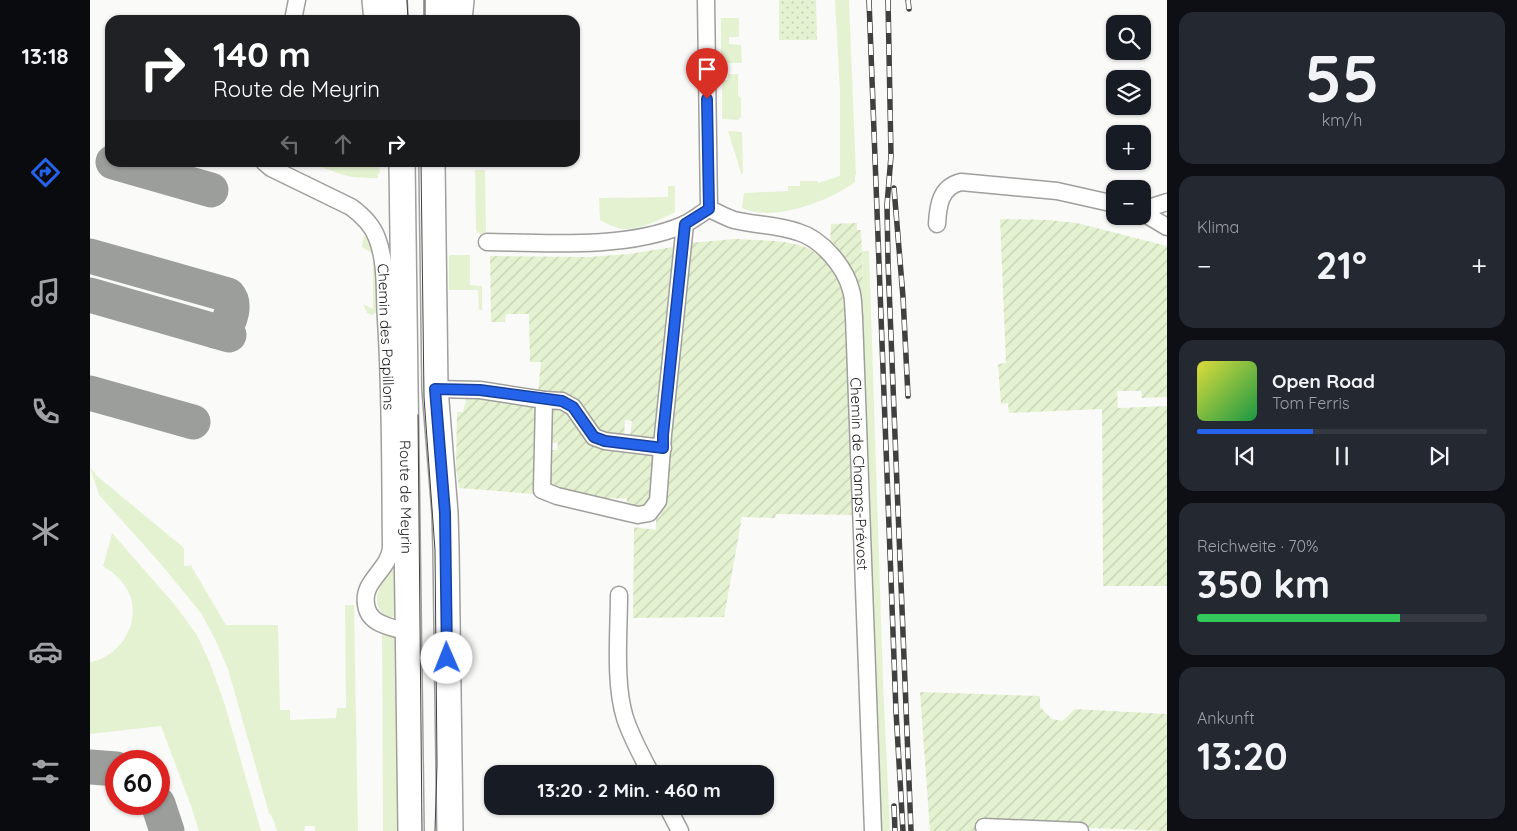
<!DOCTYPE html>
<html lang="de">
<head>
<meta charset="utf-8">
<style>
  :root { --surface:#171b24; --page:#242831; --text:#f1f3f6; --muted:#9ea1a6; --line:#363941; --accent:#2563eb }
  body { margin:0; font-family:Quicksand,sans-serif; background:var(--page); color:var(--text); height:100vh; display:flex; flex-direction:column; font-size:19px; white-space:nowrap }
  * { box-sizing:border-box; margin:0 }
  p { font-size:16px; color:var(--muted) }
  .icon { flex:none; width:28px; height:28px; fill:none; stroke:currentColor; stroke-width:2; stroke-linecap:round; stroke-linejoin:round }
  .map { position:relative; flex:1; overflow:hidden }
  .side { display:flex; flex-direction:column; gap:12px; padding:12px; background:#0d0f14; width:350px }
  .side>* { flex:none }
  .banner { position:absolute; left:15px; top:15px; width:475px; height:152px; border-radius:15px; box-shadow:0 1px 4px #0004; background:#202124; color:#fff; overflow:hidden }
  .buttons { position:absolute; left:1016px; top:15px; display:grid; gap:10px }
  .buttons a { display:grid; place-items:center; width:45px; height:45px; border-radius:10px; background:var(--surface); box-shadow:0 1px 4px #0004; font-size:25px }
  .speed { position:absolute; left:15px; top:750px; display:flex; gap:10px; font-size:25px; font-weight:700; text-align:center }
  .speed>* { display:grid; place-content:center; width:65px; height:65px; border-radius:50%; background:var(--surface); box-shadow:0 1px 4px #0004; line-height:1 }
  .speed .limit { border:8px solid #d22; background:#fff; color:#111 }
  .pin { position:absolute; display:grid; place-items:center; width:42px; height:42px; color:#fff; margin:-51px -21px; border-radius:50% 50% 50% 0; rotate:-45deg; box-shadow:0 0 5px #0007 }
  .pin .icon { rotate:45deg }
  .me { position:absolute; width:55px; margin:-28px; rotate:359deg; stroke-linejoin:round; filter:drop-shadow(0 0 4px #0008) }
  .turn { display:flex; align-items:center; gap:18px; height:105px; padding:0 25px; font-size:22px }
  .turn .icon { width:65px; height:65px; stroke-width:2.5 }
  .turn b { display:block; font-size:35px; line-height:42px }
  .lanes { display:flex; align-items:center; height:48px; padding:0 25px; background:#0003; justify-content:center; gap:25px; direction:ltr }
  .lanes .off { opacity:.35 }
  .big { font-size:38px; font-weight:800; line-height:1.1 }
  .side .card { flex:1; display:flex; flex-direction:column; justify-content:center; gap:8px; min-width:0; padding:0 18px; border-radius:15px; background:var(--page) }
  .side .dial { align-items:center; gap:0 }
  .dial b { font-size:65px; line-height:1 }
  .song { display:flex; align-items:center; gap:15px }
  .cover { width:60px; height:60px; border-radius:8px; background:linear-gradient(135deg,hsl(60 70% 55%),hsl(140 70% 35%)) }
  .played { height:5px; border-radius:2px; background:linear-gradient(90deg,var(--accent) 40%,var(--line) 40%) }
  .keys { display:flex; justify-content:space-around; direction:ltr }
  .heat { display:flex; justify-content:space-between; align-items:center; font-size:28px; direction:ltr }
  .charge { height:8px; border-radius:4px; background:linear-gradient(90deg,#34c759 70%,var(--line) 0) }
  .trip { position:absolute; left:394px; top:765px; width:290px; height:50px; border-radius:15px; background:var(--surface); box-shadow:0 1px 4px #0004; font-weight:800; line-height:50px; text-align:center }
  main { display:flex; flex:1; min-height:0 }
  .tabs { display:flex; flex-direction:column; width:90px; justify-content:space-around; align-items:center; background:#090b0e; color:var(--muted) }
  .tabs .icon { width:35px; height:35px }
  .tabs .active { color:var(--accent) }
  .tabs b { font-size:22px; color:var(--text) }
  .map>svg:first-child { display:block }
  .grass { fill:#e5f2d1 }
  .park { fill:url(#park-dots) }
  .garden { fill:url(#garden-furrows) }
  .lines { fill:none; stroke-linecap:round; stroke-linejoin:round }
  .taxiway { stroke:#9c9e9c; stroke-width:35 }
  .street-casing { stroke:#9fa09d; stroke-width:19 }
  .primary-casing { stroke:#9fa09d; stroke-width:28 }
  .street { stroke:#fff; stroke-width:16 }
  .primary { stroke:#fff; stroke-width:25 }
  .tram { stroke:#3f403f; stroke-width:1 }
  .rail-casing { stroke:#3f403f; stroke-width:5.5 }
  .rail { stroke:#fff; stroke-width:4; stroke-dasharray:11; stroke-linecap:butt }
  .route-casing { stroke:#184099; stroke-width:12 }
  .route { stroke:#2563eb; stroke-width:9 }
  .labels { text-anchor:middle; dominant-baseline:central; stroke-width:4.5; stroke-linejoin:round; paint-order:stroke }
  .street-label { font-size:15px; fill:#1b1c1b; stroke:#fff }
</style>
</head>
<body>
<main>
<nav class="tabs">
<b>13:18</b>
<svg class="icon active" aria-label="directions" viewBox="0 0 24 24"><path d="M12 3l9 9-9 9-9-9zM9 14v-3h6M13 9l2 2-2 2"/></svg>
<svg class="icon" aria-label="music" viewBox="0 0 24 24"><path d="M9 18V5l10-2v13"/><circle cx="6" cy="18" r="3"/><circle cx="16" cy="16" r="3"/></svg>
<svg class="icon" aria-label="phone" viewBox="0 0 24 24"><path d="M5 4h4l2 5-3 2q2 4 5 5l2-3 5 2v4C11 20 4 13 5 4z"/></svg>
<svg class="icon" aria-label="climate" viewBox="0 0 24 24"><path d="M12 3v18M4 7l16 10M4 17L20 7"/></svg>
<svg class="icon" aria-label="car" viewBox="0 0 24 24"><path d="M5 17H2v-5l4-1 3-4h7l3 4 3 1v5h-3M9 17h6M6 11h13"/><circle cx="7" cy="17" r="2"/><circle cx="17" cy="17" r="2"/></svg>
<svg class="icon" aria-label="filters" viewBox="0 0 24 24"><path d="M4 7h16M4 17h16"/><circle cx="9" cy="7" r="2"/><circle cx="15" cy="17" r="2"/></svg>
</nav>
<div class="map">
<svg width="1077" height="831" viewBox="0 0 1077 831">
  <defs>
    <pattern id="park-dots" width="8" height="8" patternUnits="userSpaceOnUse" patternTransform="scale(1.25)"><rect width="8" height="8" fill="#e5f2d1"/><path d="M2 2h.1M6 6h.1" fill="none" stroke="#c4cfb3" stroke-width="1.8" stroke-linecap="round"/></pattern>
    <pattern id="garden-furrows" width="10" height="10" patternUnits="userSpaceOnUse" patternTransform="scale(1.25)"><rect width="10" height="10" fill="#e5f2d1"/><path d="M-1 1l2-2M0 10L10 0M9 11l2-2" fill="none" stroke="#c4cfb3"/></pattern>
  </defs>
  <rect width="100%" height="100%" fill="#fafbf8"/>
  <!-- grass -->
  <g class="grass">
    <path d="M745,0H759L766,175H765V182C740,201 682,223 652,208L654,193L698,191V186H710V181H728V183L750,176V92Z"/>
    <path d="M631,18H649V37H639V44L651,45L652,63H631Z"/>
    <path d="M638,74H648V95L651,98V117L648,120L632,119V80H638Z"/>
    <path d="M638,131L652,132L653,174L651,173Z"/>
    <path d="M222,163H246L254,165L255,163C260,163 263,164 268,165C275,166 282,162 289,163L290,173H288V178C258,179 249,174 222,163Z"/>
    <path d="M385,170H395L396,232L392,234L388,233L386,230Z"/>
    <path d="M578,186H585V212C573,219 542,233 528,228C522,226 515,223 510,220L509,198L578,197Z"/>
    <path d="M275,236H278L284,250L289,311L282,315L277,313L273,304L283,309V254L272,247L273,238Z"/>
    <path d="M772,251H779L793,681L800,831H788L767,286H773Z"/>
    <path d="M360,255H380V285L392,286V310H389L388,290H359V258Z"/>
    <path d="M0,467L6,475L94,548V566H100V564L136,625H188L190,710H200V720L246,718L247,708H256L255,605H264L268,831H225V826H215L214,831H187L183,819L179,813L138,669L125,639L111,613L70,563L9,495Z"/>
    <path d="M22,533L85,605L107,635L120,663L135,705L171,831H109L101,806L71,726L0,734V662C31,657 53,620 38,591C32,580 24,573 13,566Z"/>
    <path d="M307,563V615L299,618L292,616C292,610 287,608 287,601C286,588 300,574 307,563Z"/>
    <path d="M292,633L303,637L307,641L314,831H293Z"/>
  </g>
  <!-- park -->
  <path class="park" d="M689,0H726L727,40H689Z"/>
  <!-- garden -->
  <g class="garden">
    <path d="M910,219L958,220L987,223L1077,246V397L1052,398L1051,391H1027L1028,408L1077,406V586H1013L1012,409L919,413L918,403L911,404L908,364L916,363Z"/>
    <path d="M767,223V230H771L773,286H767L740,244L741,224Z"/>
    <path d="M645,239C699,242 738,236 754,299L766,515L686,514L685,518L652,517L634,617L543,618L544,527L566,530V518L570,517L581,397L587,384L583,380L598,243Z"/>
    <path d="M589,246L565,440L553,442L551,436L540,435L542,421L535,420L534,438L515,439L480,402L481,395L448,392L451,362H440L439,314H416L415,322H401L400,256L498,257L539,254Z"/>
    <path d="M377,396L440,401L450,412L444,494L369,488L366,467L367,412H373Z"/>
    <path d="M472,405L496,433L560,449L568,460L558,507L536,509L537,499L520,498L519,505L468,493L457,481L456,450H467L468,443L456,442L460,410L466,406Z"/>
    <path d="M830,692L950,696V707L962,719L972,721L985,709L1077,714V831L904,824L901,818L891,819L887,823L889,831H840Z"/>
  </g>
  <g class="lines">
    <!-- taxiway -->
    <g class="taxiway">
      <path d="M23,162L121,190"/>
      <path d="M0,256L138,295C146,304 141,321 133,330L125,331"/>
      <path d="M0,295L139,335"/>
      <path d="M0,393L103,422"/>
      <path d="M0,767L26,769"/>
      <path d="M68,804L77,831"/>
    </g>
    <defs>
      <g id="street">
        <path d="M616,0L619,209"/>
        <path d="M203,20L207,0"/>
        <path id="s1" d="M174,162L181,168L261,207C272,215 282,224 287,238C297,264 294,293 296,320C301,396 300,472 301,548C299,570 272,581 276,604C278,625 302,627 318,632"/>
        <path id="s2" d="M619,209C627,212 635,217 644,220C665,225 688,225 708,232C732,239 755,267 761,290C764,299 763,309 764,317L783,831"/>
        <path d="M1052,210L1077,202"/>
        <path d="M1052,212L1077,227"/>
        <path d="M847,224C848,206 850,187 871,182L967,191L1025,204"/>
        <path d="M397,242C457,243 537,249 593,225C602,221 610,214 619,209"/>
        <path d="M345,389L390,390L454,400L452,490L467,496L539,513L548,515L559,513L568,501L573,435L595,224"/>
        <path d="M454,400L472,401L483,407L504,437L515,441L573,448"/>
        <path d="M529,595C529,632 524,683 535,718C541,737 552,756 561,774"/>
        <path d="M577,806L590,831"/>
        <path d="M894,827L990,831"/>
      </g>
      <g id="primary">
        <path d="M285,0L287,20"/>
        <path d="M304,0L305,20"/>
        <path d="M347,20V0"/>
        <path d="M369,20L371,0"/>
        <path id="s3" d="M312,162L321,831"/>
        <path d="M342,162L345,389L355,513L356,549L360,831"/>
      </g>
    </defs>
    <!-- street casing -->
    <use href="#street" class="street-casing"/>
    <!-- primary casing -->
    <use href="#primary" class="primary-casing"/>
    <!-- street -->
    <use href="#street" class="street"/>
    <!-- primary -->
    <use href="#primary" class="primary"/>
    <!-- tram -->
    <g class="tram">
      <path d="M317,0L318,20"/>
      <path d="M335,20V0"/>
      <path d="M331,162L334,397L345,550L347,765L345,831"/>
      <path d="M328,415L332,831"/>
    </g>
    <defs>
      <g id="rail">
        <path d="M779,0L806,711L813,831"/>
        <path d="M798,0L801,156L797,205L798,262L821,831"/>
        <path d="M818,0L819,9"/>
        <path d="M804,188L813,297L818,396"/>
        <path d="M804,806L805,831"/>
      </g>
    </defs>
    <!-- rail casing -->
    <use href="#rail" class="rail-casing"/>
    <!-- rail -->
    <use href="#rail" class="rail"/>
  </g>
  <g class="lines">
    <defs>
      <path id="route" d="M357,658L355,513L345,389L390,390L472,401L483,407L504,437L515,441L573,448V435L595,224L619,209L617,99"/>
    </defs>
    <!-- route casing -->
    <use href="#route" class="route-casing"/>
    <!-- route -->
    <use href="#route" class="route"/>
  </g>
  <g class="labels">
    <!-- street labels -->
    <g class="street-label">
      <text stroke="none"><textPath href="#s1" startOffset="239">Chemin des Papillons</textPath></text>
      <text stroke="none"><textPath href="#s2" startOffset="358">Chemin de Champs-Prévost</textPath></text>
      <text stroke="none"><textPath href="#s3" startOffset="335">Route de Meyrin</textPath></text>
    </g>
  </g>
</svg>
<div class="buttons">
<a><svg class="icon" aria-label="search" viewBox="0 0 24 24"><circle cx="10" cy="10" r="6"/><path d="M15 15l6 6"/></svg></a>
<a><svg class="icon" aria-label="layers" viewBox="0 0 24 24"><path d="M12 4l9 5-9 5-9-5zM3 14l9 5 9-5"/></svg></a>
<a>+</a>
<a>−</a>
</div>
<div class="speed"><div class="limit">60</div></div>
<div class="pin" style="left:617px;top:99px;background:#d93025"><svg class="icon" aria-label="arrive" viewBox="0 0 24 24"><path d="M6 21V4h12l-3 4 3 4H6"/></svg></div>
<svg class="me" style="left:357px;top:658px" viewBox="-20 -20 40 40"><circle r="19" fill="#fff"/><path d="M0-13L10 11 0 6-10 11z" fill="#2563eb"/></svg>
<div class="trip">13:20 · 2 Min. · 460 m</div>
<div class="banner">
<div class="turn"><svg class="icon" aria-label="right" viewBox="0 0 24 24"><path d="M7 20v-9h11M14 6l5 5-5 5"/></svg><div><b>140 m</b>Route de Meyrin</div></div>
<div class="lanes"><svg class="icon off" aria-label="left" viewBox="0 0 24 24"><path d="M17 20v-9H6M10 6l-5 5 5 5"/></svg><svg class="icon off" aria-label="ahead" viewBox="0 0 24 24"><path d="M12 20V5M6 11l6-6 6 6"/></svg><svg class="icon" aria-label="right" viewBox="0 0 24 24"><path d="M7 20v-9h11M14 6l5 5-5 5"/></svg></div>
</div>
</div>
<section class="side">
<div class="card dial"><b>55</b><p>km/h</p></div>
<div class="card"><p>Klima</p>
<div class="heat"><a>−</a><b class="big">21°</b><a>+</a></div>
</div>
<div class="card">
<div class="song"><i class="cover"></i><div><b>Open Road</b><p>Tom Ferris</p></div></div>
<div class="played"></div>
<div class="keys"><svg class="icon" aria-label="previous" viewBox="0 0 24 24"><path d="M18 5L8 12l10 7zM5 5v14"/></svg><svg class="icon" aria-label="pause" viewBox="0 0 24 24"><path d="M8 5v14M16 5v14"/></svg><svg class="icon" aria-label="next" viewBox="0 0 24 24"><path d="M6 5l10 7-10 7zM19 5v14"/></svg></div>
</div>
<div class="card"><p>Reichweite · 70%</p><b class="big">350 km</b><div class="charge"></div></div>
<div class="card"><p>Ankunft</p><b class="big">13:20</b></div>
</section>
</main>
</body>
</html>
